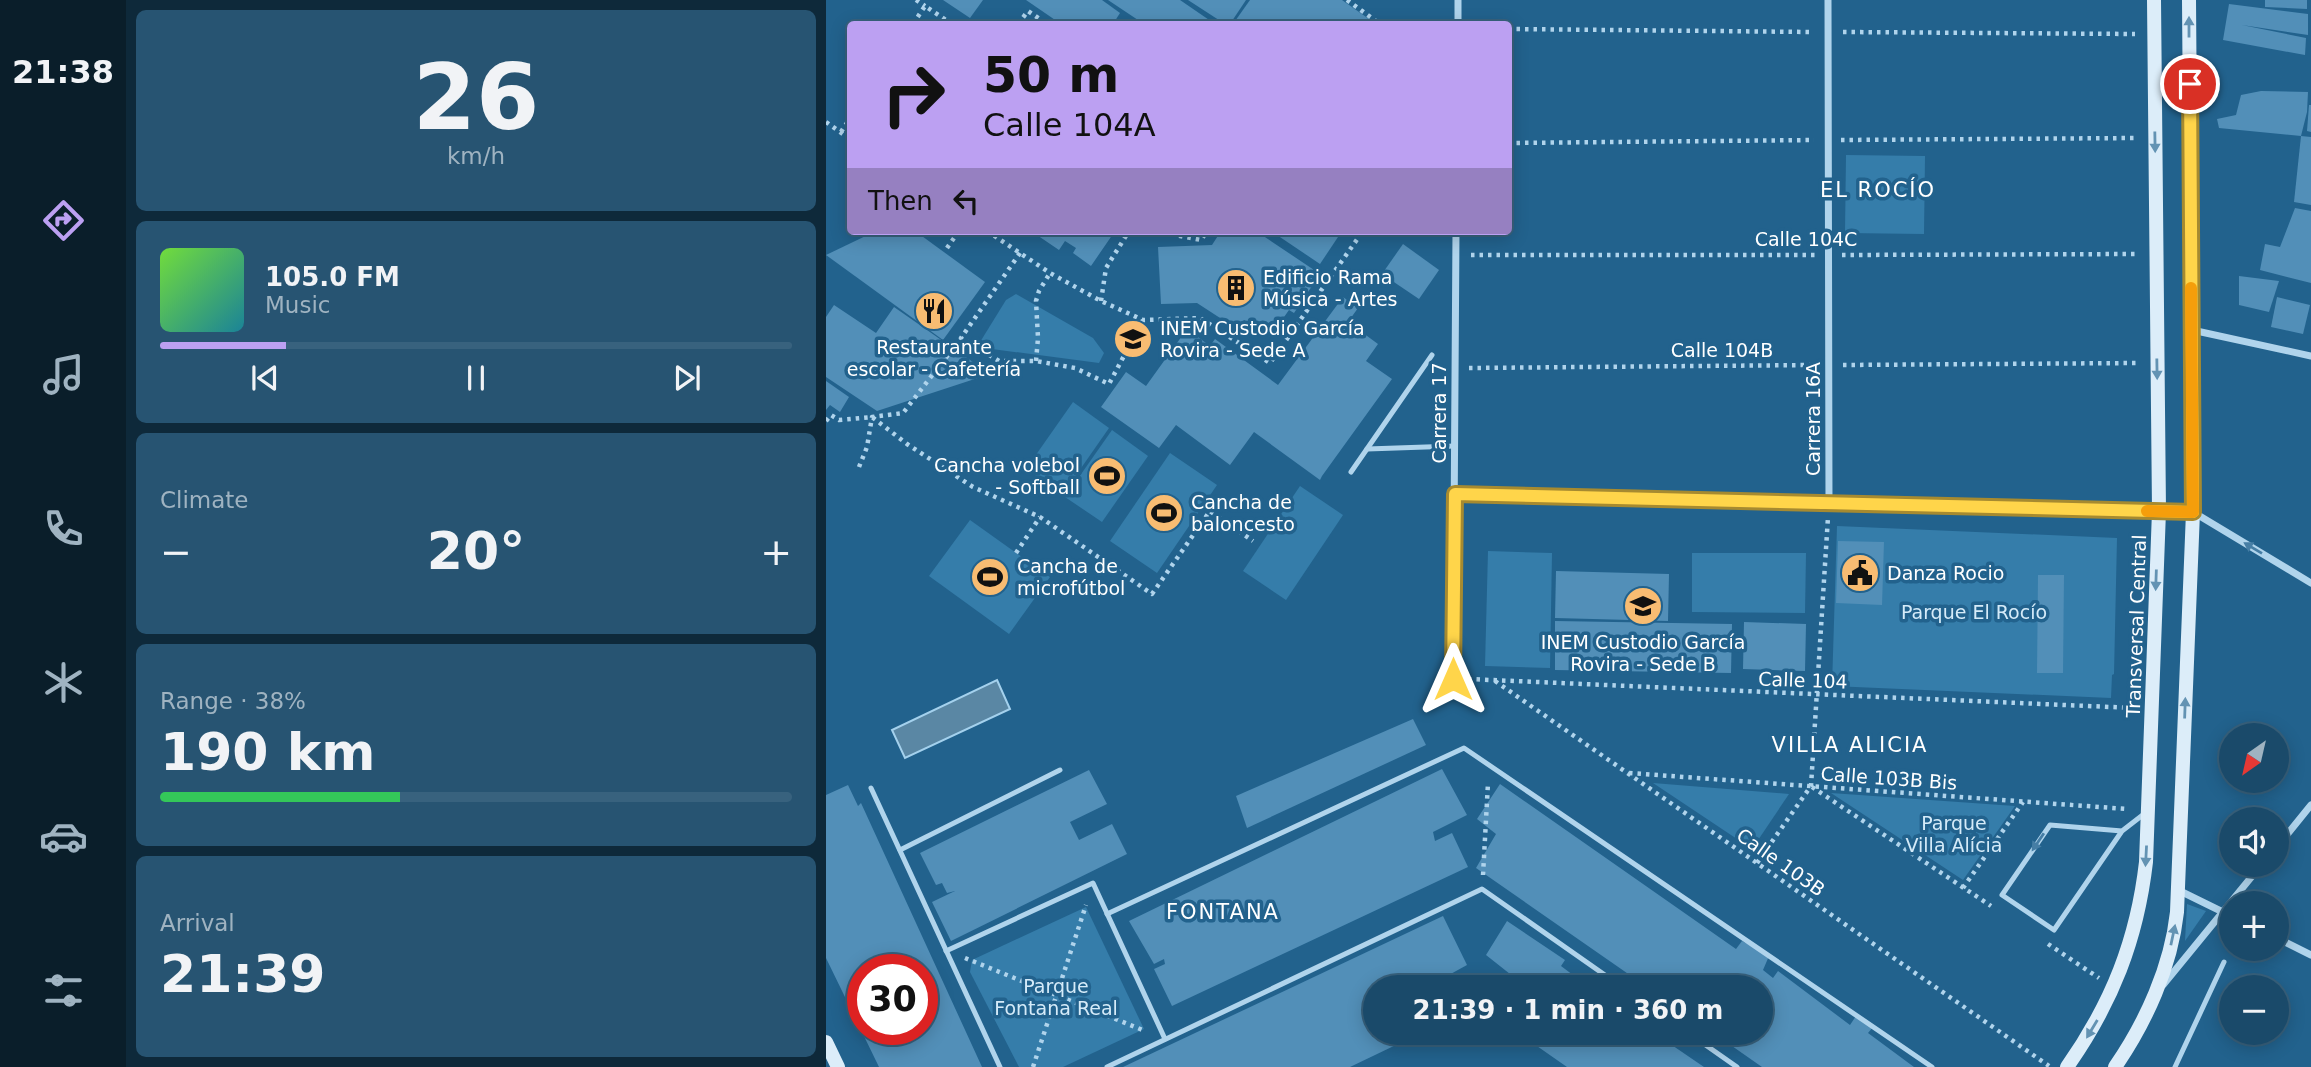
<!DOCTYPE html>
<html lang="en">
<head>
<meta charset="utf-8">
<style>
  :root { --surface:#1a4a6a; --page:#275472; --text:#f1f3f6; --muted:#9fb3c1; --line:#38627e; --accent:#bca0f2 }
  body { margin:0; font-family:"DejaVu Sans",sans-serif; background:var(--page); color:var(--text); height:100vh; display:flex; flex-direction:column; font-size:26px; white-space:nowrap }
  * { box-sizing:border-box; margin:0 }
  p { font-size:23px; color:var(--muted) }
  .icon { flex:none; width:38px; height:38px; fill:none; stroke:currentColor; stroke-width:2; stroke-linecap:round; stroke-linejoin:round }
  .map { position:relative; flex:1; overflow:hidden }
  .side { display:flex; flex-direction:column; gap:10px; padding:10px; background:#0e293a; width:700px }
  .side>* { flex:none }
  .top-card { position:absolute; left:21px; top:21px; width:665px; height:214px; border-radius:7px; box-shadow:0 4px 18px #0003,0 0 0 2px var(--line); background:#bca0f2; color:#111; overflow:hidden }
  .needle { width:46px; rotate:214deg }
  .fabs { position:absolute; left:1393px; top:723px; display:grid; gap:14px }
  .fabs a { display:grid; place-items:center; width:70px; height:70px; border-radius:50%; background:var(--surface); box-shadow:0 4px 18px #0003,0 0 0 2px var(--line); font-size:35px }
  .speed { position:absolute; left:21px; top:954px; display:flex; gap:14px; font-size:35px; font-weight:700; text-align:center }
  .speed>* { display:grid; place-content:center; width:91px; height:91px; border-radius:50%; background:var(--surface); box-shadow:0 4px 18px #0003,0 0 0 2px var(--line); line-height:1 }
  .speed .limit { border:10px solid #d22; background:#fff; color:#111 }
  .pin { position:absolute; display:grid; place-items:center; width:60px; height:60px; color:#fff; margin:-30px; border:4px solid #fff; border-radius:50%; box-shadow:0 2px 7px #0007 }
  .me { position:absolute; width:77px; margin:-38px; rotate:0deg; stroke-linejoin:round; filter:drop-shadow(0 0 5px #0008) }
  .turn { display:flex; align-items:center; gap:24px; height:147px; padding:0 21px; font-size:32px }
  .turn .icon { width:91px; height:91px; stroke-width:2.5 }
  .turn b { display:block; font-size:49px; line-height:60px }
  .then { display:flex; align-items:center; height:66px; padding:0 21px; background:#0003; gap:14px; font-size:26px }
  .big { font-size:52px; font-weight:600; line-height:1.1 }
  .side .card { flex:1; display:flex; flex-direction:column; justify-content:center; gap:10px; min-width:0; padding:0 24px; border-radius:10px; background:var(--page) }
  .side .dial { align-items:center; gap:0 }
  .dial b { font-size:91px; line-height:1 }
  .song { display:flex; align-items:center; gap:21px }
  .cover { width:84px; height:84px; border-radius:10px; background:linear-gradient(135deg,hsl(100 70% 55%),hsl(190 70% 35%)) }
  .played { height:7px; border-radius:4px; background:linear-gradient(90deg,var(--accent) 20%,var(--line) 20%) }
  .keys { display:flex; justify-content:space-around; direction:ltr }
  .heat { display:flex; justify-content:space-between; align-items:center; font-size:38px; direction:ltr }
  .charge { height:10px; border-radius:5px; background:linear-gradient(90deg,#34c759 38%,var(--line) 0) }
  .trip { position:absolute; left:537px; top:975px; width:410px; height:70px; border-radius:35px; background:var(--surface); box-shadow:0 4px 18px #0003,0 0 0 2px var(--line); font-weight:600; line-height:70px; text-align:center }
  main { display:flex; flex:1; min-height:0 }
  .menu { display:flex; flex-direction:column; width:126px; justify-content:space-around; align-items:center; background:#0a1e2a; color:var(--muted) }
  .menu .icon { width:49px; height:49px }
  .menu .current { color:var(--accent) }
  .menu b { font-size:32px; color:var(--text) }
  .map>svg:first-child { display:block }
  .green { fill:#357daa }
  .water { fill:#5a87a4; stroke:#a4d1ed; stroke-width:2 }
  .building { fill:#528fb8; fill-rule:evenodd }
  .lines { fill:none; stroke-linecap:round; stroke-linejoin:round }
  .path { stroke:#b0d4ec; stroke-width:4.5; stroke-dasharray:3.5 5; stroke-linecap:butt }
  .lane { stroke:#b0d4ec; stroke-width:5 }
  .street { stroke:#b0d4ec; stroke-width:7 }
  .secondary { stroke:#dcedf9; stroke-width:14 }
  .oneway { fill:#6393b3 }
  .oneway2 { fill:#467ea5 }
  .route-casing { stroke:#a68a30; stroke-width:18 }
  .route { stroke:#ffd54a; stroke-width:12 }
  .slow { stroke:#f59e0b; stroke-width:12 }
  .labels { text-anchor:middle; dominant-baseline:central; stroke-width:7; stroke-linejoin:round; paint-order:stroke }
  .street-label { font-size:19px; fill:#fff; stroke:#22628d }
  .poi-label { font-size:19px; fill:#fff; stroke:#22628d; text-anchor:start }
  .park-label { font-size:19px; fill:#d5ebf9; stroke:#22628d }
  .neighbourhood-label { font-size:21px; letter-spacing:2px; fill:#fff; stroke:#22628d }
</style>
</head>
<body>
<main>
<nav class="menu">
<b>21:38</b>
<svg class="icon current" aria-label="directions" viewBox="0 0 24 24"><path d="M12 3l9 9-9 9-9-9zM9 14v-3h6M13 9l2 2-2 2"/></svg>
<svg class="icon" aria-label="music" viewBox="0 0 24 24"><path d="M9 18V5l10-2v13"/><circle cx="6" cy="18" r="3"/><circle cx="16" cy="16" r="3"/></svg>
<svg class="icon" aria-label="phone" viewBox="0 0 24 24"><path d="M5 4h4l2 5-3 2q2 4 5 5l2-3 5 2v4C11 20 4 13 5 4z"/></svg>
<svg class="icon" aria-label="climate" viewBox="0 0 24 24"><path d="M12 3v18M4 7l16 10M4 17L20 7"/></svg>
<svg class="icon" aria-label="car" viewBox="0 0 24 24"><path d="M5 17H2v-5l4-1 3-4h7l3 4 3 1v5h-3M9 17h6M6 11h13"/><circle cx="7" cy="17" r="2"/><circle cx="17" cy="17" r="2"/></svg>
<svg class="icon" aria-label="filters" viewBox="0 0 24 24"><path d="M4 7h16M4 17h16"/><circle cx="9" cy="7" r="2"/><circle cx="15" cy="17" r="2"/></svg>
</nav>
<section class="side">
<div class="card dial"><b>26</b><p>km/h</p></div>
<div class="card">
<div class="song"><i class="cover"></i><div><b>105.0 FM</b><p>Music</p></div></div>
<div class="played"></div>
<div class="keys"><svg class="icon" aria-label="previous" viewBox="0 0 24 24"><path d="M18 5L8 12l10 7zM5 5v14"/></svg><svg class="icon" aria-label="pause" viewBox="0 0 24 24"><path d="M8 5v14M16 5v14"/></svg><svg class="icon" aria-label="next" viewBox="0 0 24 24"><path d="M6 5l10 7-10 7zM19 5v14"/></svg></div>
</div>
<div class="card"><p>Climate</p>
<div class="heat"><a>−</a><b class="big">20°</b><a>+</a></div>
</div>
<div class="card"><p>Range · 38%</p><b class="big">190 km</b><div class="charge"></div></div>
<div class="card"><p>Arrival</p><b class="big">21:39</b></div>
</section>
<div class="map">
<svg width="1485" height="1067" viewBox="0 0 1485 1067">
  <rect width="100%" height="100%" fill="#22628d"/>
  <!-- green -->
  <g class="green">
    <path d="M1020,155L1099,156L1098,234L1019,233Z"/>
    <path d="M190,294L267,338L278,353L273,363L151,347L180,300Z"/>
    <path d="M247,402L283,428L237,494L200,469Z"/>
    <path d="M286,430L322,456L276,522L239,497Z"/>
    <path d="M344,453L391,485L331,573L284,541Z"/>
    <path d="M474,486L517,515L460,600L417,571Z"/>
    <path d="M144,520L224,577L183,634L103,576Z"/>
    <path d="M1011,526L1291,538L1288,674L1286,675L1285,698L1006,686Z"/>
    <path d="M662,551L726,553L724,668L659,666Z"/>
    <path d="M866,553H980L979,613L866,612Z"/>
    <path d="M827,783L963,794L926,849Z"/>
    <path d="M1005,793L1189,806L1137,880Z"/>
    <path d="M1361,904L1380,911L1359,941Z"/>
    <path d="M260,907L318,1029L237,1067H193L144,972L146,960Z"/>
  </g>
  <!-- water -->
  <path class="water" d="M171,680L184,709L79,758L66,730Z"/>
  <!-- building -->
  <g class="building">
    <path d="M117,0H157L144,18Z"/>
    <path d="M200,0H276L294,13L287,24H235Z"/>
    <path d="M282,0H354L389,24H318Z"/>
    <path d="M362,0H420L404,24H399Z"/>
    <path d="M424,0H516L550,24H407Z"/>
    <path d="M1439,0H1481V9L1439,7Z"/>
    <path d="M1403,4L1482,14V35L1416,25L1480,38L1479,55L1397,40Z"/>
    <path d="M1435,91L1482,92L1481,112L1475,136L1393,128L1391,119L1410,115L1415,95Z"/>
    <path d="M1483,105H1485V132L1481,131Z"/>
    <path d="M1475,136L1485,137V205L1468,202Z"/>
    <path d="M1469,208L1485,211V283L1434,270L1439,244L1454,247Z"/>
    <path d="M50,231H89L159,282L117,340L0,255Z"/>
    <path d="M205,231H289L265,266L247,253L250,248L239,241L233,250Z"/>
    <path d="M395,231H430L494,274L468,313L463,310L444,337L418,320L411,329L371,303L335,304L332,247L386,245Z"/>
    <path d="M445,231H516L494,264Z"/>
    <path d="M577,244L613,270L593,299L556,274Z"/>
    <path d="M1413,276L1453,281L1443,312L1413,305Z"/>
    <path d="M517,297L532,308L522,322L552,344L540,361L566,379L496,476L494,480L428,432L404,465L350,425L333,448L275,407L300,372L320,386L361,329L384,346L389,339L452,385Z"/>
    <path d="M1451,297L1484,305L1477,334L1445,327Z"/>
    <path d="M8,305L50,333L68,307L164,374L51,411L0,377V317Z"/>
    <path d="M0,381L23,397L14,412L4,405L0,410Z"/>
    <path d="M1012,541L1058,542L1056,605L1010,603Z"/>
    <path d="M730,571L843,574L842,621L729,618Z"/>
    <path d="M1212,575H1238L1237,673H1211Z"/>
    <path d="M729,621L906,624L905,673L729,670Z"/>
    <path d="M918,622L980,624L979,671L917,669Z"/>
    <path d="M587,719L600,745L421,828L410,796Z"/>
    <path d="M616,769L641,815L607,832L609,841L626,833L642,867L346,1006L328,969L339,964L338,959L328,964L303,921Z"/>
    <path d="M263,770L281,804L244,822L253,840L286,824L301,854L125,941L106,902L129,891L121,893L116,883L110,885L94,853Z"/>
    <path d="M674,784L910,949L916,941L943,956L937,970L947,978L952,971L1024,1025L1030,1016L1047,1027L1042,1033L1088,1067H936L886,1032H934V987H821L650,868L670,834L651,819Z"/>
    <path d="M22,785L32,806L35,803L156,1067H53L0,958V795ZM37,970H96V1029H37Z"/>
    <path d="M617,916L641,965L621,976L626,987H550V1032H597L524,1067H297Z"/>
    <path d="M681,921L739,960L735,966L763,987H675L684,974L660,955Z"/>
    <path d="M691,1032H841L837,1039L878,1067H741Z"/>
  </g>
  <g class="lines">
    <!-- path -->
    <g class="path">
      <path d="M90,0L99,6"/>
      <path d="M521,0L554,24"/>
      <path d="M87,24L99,6L126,24"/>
      <path d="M192,24L202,11L221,24"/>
      <path d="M308,24V23"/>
      <path d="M682,29L987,32"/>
      <path d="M1017,32L1309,34"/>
      <path d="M0,122L24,139"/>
      <path d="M15,132L24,118"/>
      <path d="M1015,140L1310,138"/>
      <path d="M682,143L988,140"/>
      <path d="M161,231L224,273L275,301L317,320L374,318L444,363L537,231"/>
      <path d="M328,231L375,240L381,231"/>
      <path d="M121,248L133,231"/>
      <path d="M194,253L135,338L173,361H210L249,368L283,384L317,320"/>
      <path d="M645,255H990"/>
      <path d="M1016,255L1312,254"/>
      <path d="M275,301L280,268L303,231"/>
      <path d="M210,361L212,338L210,301L213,291L224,273"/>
      <path d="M1017,365L1313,363"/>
      <path d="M643,368L988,365"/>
      <path d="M0,421L5,415L13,420L46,417L81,444L147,487L214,517L326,594L384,511L427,541"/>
      <path d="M33,467L41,447L46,417L77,413L135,338"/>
      <path d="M190,553L214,517"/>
      <path d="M642,679L1308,708"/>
      <path d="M669,681L1223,1066"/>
      <path d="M803,773L1301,809"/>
      <path d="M986,787L1165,906"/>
      <path d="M931,863L985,786L1002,517"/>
      <path d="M657,875L662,783"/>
      <path d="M1137,888L1197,802"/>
      <path d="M1222,944L1273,978"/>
      <path d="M139,958L319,1031"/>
      <path d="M207,1067L260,905"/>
    </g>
    <!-- lane -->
    <g class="lane">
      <path d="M541,449L629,446"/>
      <path d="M525,472L606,355"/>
      <path d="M45,788L174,1067"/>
      <path d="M1296,831L1224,825L1176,895L1228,930L1296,831L1318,814"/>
      <path d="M74,850L234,770"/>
      <path d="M281,914L638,748L1106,1067"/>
      <path d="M120,951L267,883L339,1039"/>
      <path d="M861,1032L911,1067"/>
      <path d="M281,1067L656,889L796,987"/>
      <path d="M1349,1067L1398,962"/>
    </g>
    <!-- street -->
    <g class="street">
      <path d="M1002,0L1003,503"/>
      <path d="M632,24V0"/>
      <path d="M1366,330L1485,356"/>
      <path d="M629,494L1367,512L1485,583"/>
      <path d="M627,679L630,231"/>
      <path d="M1451,847L1485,805"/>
      <path d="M1352,890L1405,916"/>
      <path d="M1451,938L1485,955"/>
      <path d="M1337,985L1436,864"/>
    </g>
    <!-- secondary -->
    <g class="secondary">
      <path d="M0,1042L12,1067"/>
      <path d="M1241,1067C1286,1003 1311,940 1320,862L1333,511L1328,0"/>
      <path d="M1289,1067C1320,1022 1345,967 1351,912L1367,512L1363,0"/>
    </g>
  </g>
  <!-- one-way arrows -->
  <defs><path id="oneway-solid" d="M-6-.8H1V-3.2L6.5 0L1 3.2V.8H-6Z" transform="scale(1.75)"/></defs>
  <g class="oneway">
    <use href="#oneway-solid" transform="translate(1363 27) rotate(-90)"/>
    <use href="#oneway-solid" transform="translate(1329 142) rotate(89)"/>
    <use href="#oneway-solid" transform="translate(1331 369) rotate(89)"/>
    <use href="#oneway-solid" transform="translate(1330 580) rotate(92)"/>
    <use href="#oneway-solid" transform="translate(1359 708) rotate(-88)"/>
    <use href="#oneway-solid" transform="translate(1320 856) rotate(93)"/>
    <use href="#oneway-solid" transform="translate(1347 935) rotate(-78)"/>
    <use href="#oneway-solid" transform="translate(1266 1029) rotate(121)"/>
  </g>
  <g class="oneway2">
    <use href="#oneway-solid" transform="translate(1427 548) rotate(-149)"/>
    <use href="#oneway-solid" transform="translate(1212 842) rotate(124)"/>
  </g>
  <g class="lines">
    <defs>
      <path id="route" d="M627,679L629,494L1367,512L1364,84"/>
    </defs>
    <!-- route casing -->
    <use href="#route" class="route-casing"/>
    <!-- route -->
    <use href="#route" class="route"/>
    <!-- slow -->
    <path class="slow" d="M1321,511L1367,512L1365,288"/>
  </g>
  <!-- icons -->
  <defs>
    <symbol id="building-disc" viewBox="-11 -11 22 22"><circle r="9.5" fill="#f8bc72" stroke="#22628d"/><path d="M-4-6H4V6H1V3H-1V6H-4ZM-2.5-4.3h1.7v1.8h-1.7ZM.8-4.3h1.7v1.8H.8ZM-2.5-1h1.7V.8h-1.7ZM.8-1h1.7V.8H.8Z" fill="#111"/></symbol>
    <symbol id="restaurant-disc" viewBox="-11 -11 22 22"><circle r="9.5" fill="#f8bc72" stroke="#22628d"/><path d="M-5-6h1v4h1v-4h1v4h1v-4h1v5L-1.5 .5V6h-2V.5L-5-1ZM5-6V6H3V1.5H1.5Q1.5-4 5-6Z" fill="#111"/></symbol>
    <symbol id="school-disc" viewBox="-11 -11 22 22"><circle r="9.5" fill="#f8bc72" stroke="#22628d"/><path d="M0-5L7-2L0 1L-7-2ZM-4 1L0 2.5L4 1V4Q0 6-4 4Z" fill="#111"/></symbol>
    <symbol id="stadium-disc" viewBox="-11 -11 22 22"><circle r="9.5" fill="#f8bc72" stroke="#22628d"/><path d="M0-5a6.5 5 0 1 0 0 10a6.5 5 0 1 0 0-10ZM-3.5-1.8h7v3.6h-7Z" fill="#111"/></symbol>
    <symbol id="civic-disc" viewBox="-11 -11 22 22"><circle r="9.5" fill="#f8bc72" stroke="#22628d"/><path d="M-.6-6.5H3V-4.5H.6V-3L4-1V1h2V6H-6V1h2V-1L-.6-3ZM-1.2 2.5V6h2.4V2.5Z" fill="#111"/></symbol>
  </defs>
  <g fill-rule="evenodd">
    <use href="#building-disc" x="388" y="266" width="44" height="44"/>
    <use href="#restaurant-disc" x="86" y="289" width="44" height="44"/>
    <use href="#school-disc" x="285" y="317" width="44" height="44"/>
    <use href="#stadium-disc" x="259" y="454" width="44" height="44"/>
    <use href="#stadium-disc" x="316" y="491" width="44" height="44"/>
    <use href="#civic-disc" x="1012" y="551" width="44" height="44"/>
    <use href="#stadium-disc" x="142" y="555" width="44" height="44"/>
    <use href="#school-disc" x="795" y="584" width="44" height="44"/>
  </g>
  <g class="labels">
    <!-- street labels -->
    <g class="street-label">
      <text x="980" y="239">Calle 104C</text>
      <text x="896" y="350">Calle 104B</text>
      <text transform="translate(613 413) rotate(-90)">Carrera 17</text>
      <text transform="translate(987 419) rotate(-90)">Carrera 16A</text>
      <text transform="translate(1310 626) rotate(-88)">Transversal Central</text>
      <text transform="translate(977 680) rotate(2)">Calle 104</text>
      <text transform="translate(1063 778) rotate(4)">Calle 103B Bis</text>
      <text transform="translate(955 862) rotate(35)">Calle 103B</text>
    </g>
    <!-- poi labels -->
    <g class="poi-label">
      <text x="437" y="277">Edificio Rama<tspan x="437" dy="22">Música - Artes</tspan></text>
      <text x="334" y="328">INEM Custodio García<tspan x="334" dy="22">Rovira - Sede A</tspan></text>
      <text x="108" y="347" text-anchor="middle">Restaurante<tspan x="108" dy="22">escolar - Cafetería</tspan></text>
      <text x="254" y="465" text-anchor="end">Cancha volebol<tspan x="254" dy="22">- Softball</tspan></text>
      <text x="365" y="502">Cancha de<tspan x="365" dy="22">baloncesto</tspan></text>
      <text x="191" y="566">Cancha de<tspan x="191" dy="22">microfútbol</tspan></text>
      <text x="1061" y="573">Danza Rocio</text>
      <text x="817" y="642" text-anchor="middle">INEM Custodio García<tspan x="817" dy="22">Rovira - Sede B</tspan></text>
    </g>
    <!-- park labels -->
    <g class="park-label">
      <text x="1148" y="612">Parque El Rocío</text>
      <text x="1128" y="823">Parque<tspan x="1128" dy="22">Villa Alícia</tspan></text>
      <text x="230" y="986">Parque<tspan x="230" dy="22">Fontana Real</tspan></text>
    </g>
    <!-- neighbourhood labels -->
    <g class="neighbourhood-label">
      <text x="1052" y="190">EL ROCÍO</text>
      <text x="1024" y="745">VILLA ALICIA</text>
      <text x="397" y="912">FONTANA</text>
    </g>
  </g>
</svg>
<div class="fabs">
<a><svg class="needle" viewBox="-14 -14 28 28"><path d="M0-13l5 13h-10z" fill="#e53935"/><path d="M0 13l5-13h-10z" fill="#9fb3c1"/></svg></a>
<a><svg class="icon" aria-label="sound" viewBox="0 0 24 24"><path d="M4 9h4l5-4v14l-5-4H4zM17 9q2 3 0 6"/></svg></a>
<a>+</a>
<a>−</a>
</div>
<div class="speed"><div class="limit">30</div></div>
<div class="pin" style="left:1364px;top:84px;background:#d93025"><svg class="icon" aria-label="arrive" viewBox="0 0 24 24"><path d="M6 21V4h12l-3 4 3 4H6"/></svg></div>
<svg class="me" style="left:627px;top:679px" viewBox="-20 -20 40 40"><path d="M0-17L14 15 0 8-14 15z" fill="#ffd54a" stroke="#fff" stroke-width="4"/></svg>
<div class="trip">21:39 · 1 min · 360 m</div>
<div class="top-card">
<div class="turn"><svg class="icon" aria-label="right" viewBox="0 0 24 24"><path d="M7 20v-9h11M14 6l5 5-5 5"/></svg><div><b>50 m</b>Calle 104A</div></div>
<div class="then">Then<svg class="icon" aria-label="left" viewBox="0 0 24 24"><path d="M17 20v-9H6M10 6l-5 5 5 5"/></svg></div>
</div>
</div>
</main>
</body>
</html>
